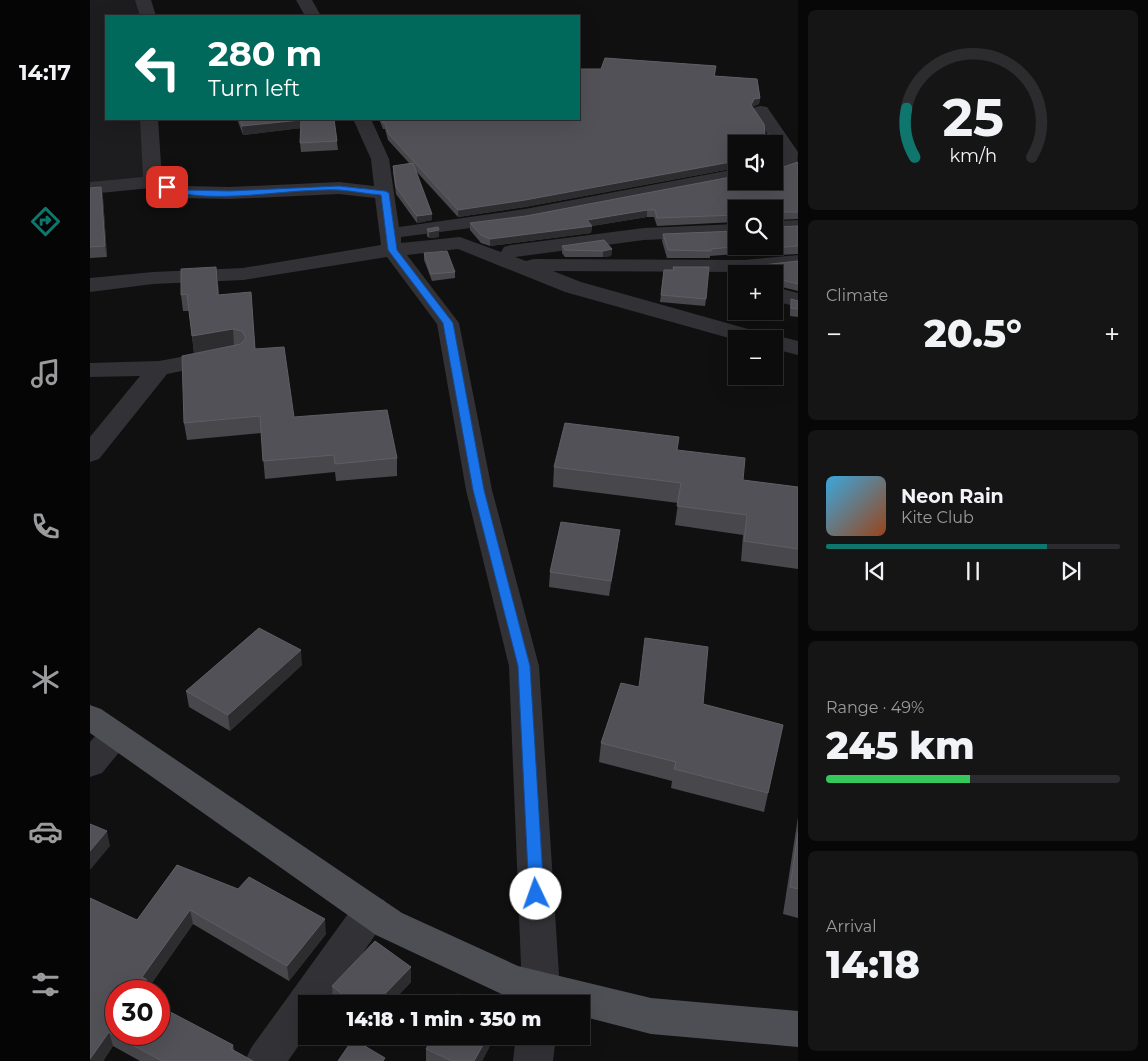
<!DOCTYPE html>
<html lang="en">
<head>
<meta charset="utf-8">
<style>
  :root { --surface:#0c0c0d; --page:#151516; --text:#f1f3f6; --muted:#9a9b9d; --line:#2c2c2e; --accent:#0f766e }
  body { margin:0; font-family:Montserrat,sans-serif; background:var(--page); color:var(--text); height:100vh; display:flex; flex-direction:column; font-size:19px; white-space:nowrap }
  * { box-sizing:border-box; margin:0 }
  p { font-size:16px; color:var(--muted) }
  .icon { flex:none; width:28px; height:28px; fill:none; stroke:currentColor; stroke-width:2; stroke-linecap:round; stroke-linejoin:round }
  .map { position:relative; flex:1; overflow:hidden }
  .side { display:flex; flex-direction:column; gap:10px; padding:10px; background:#070707; width:350px }
  .side>* { flex:none }
  .banner { position:absolute; left:15px; top:15px; width:475px; height:105px; border-radius:0px; box-shadow:0 5px 20px #0002,0 0 0 1px var(--line); background:#00695c; color:#fff; overflow:hidden }
  .tools { position:absolute; left:638px; top:135px; display:grid; gap:10px }
  .tools a { display:grid; place-items:center; width:55px; height:55px; border-radius:0px; background:var(--surface); box-shadow:0 5px 20px #0002,0 0 0 1px var(--line); font-size:25px }
  .speed { position:absolute; left:15px; top:980px; display:flex; gap:10px; font-size:25px; font-weight:700; text-align:center }
  .speed>* { display:grid; place-content:center; width:65px; height:65px; border-radius:50%; background:var(--surface); box-shadow:0 5px 20px #0002,0 0 0 1px var(--line); line-height:1 }
  .speed .limit { border:8px solid #d22; background:#fff; color:#111 }
  .pin { position:absolute; display:grid; place-items:center; width:42px; height:42px; color:#fff; margin:-21px; border-radius:10px; box-shadow:0 2px 8px #0006 }
  .me { position:absolute; width:55px; margin:-28px; rotate:357deg; stroke-linejoin:round; filter:drop-shadow(0 0 4px #0008) }
  .turn { display:flex; align-items:center; gap:18px; height:105px; padding:0 20px; font-size:22px }
  .turn .icon { width:65px; height:65px; stroke-width:2.5 }
  .turn b { display:block; font-size:35px; line-height:42px }
  .big { font-size:38px; font-weight:800; line-height:1.1 }
  .side .widget { flex:1; display:flex; flex-direction:column; justify-content:center; gap:8px; min-width:0; padding:0 18px; border-radius:8px; background:var(--page) }
  .side .dial { align-items:center; gap:0 }
  .dial svg { height:130px; overflow:visible; fill:none; stroke:var(--line); stroke-width:7; stroke-linecap:round; text-anchor:middle }
  .dial text { fill:var(--text); stroke:none }
  .song { display:flex; align-items:center; gap:15px }
  .cover { width:60px; height:60px; border-radius:8px; background:linear-gradient(135deg,hsl(200 70% 55%),hsl(20 70% 35%)) }
  .played { height:5px; border-radius:2px; background:linear-gradient(90deg,var(--accent) 75%,var(--line) 75%) }
  .keys { display:flex; justify-content:space-around; direction:ltr }
  .heat { display:flex; justify-content:space-between; align-items:center; font-size:28px; direction:ltr }
  .charge { height:8px; border-radius:4px; background:linear-gradient(90deg,#34c759 49%,var(--line) 0) }
  .trip { position:absolute; left:208px; top:995px; width:292px; height:50px; border-radius:0px; background:var(--surface); box-shadow:0 5px 20px #0002,0 0 0 1px var(--line); font-weight:800; line-height:50px; text-align:center }
  main { display:flex; flex:1; min-height:0 }
  .dock { display:flex; flex-direction:column; width:90px; justify-content:space-around; align-items:center; background:#050505; color:var(--muted) }
  .dock .icon { width:35px; height:35px }
  .dock .on { color:var(--accent) }
  .dock b { font-size:22px; color:var(--text) }
  .map>svg:first-child { display:block }
  .built { fill:#1d1c1e }
  .lines { fill:none; stroke-linecap:round; stroke-linejoin:round }
  .minor { fill:#323236; fill-rule:evenodd }
  .major { fill:#4e4f55; fill-rule:evenodd }
  .wall { fill:#47474c }
  .shaded-wall { fill:#2d2d30 }
  .building { fill:#515157; stroke:#5e5f65 }
  .route { fill:#1a73e8; stroke:#114b97 }
</style>
</head>
<body>
<main>
<nav class="dock">
<b>14:17</b>
<svg class="icon on" aria-label="directions" viewBox="0 0 24 24"><path d="M12 3l9 9-9 9-9-9zM9 14v-3h6M13 9l2 2-2 2"/></svg>
<svg class="icon" aria-label="music" viewBox="0 0 24 24"><path d="M9 18V5l10-2v13"/><circle cx="6" cy="18" r="3"/><circle cx="16" cy="16" r="3"/></svg>
<svg class="icon" aria-label="phone" viewBox="0 0 24 24"><path d="M5 4h4l2 5-3 2q2 4 5 5l2-3 5 2v4C11 20 4 13 5 4z"/></svg>
<svg class="icon" aria-label="climate" viewBox="0 0 24 24"><path d="M12 3v18M4 7l16 10M4 17L20 7"/></svg>
<svg class="icon" aria-label="car" viewBox="0 0 24 24"><path d="M5 17H2v-5l4-1 3-4h7l3 4 3 1v5h-3M9 17h6M6 11h13"/><circle cx="7" cy="17" r="2"/><circle cx="17" cy="17" r="2"/></svg>
<svg class="icon" aria-label="filters" viewBox="0 0 24 24"><path d="M4 7h16M4 17h16"/><circle cx="9" cy="7" r="2"/><circle cx="15" cy="17" r="2"/></svg>
</nav>
<div class="map">
<svg width="708" height="1061" viewBox="0 0 708 1061">
  <rect width="100%" height="100%" fill="#101011"/>
  <!-- built -->
  <path class="built" d="M0,0H53L58,16H16V119H59L63,182L0,188Z"/>
  <g class="lines">
    <!-- minor -->
    <g class="minor">
      <path d="M45,0H61L66,16H50Z"/>
      <path d="M206,0H222L231,16H215Z"/>
      <path d="M671,106L677,107L708,152L707,167L684,175V163L692,160L693,157L662,111L665,107Z"/>
      <path d="M50,119H68L72,179L94,186L140,187L249,182L284,186L281,159L263,119H281L299,159L309,227L435,209L646,169V181L435,221L311,237V243L370,237L411,252L414,247L421,245L554,228L646,224V236L554,240L425,257L436,261L444,259L654,260L708,255V267L654,272L463,271L491,282L676,334L678,337L684,335L708,341V355L684,349V339L646,340L475,292L368,249L317,255L369,323L402,490L449,666L470,990L468,1004H430L432,990L419,666L376,490L347,324L297,257L153,280L63,284L0,292V278L63,272L153,268L291,245L285,198L249,194L140,199L92,198L61,188L0,194V182L53,177Z"/>
      <path d="M708,220V232L684,233V221Z"/>
      <path d="M684,287L708,293V307L684,301Z"/>
      <path d="M128,350L136,352L140,357L136,362L77,374L9,459L0,462V437L50,376L0,377V363L69,361Z"/>
      <path d="M25,723L36,726L41,735L36,744L12,773L0,777V742L14,726Z"/>
      <path d="M281,896L294,900L299,911L294,922L238,1004H216V1035L198,1061H155L161,1048L268,900Z"/>
      <path d="M426,1036H466L463,1061H423Z"/>
    </g>
    <!-- major -->
    <path class="major" d="M0,705L11,709L312,913L428,966L561,998L708,1011V1047L561,1034L491,1016V1004H442L422,999L286,935L0,733Z"/>
  </g>
  <!-- wall -->
  <g class="wall">
    <path d="M515,58L626,66L625,76L667,79L670,98L669,104L664,106L663,107L674,124L675,135L679,134L692,150L691,157L684,161V170L708,162V219L684,220V227L708,226V254L672,256V252L620,256V258H577L572,241L573,234L646,231V246H684V209H646V222L567,226L564,217H557L502,226L501,233L400,246L391,243L380,230V223L436,216L646,176V181H684V144H646V168L435,207L368,217L325,170L342,214V220L327,223L306,194L303,172V166L320,164L298,140L295,129H293L289,119H489V69H511Z"/>
    <path d="M147,119H244L248,150L211,152L210,143L211,128L153,135Z"/>
    <path d="M11,187L13,197L17,257L0,258V188Z"/>
    <path d="M337,229L349,230V237L339,238L337,236Z"/>
    <path d="M472,246L522,249L521,256L513,257H475L472,253Z"/>
    <path d="M334,253L365,272V278L342,281L334,260Z"/>
    <path d="M708,261V291L684,285V274H672L673,265Z"/>
    <path d="M583,267L616,299L615,306L570,302L574,270H583Z"/>
    <path d="M128,283L129,295L162,308L165,349L204,417L307,458V476L246,481L245,472L175,479L171,433L97,440L94,423L145,345L104,353L99,311H93L91,295Z"/>
    <path d="M701,299L708,301V317L700,316V307Z"/>
    <path d="M587,450L653,480L708,487V569L651,561L653,535L585,525L588,503L463,487L464,467Z"/>
    <path d="M528,545L519,596L459,587L460,572Z"/>
    <path d="M212,665L140,731L99,707L96,691Z"/>
    <path d="M613,704L693,725L674,812L581,788L582,781L509,762L511,743Z"/>
    <path d="M708,817V918L693,914Z"/>
    <path d="M87,865L236,934L199,981L103,924L59,987L26,991L143,1045L144,1050L163,1061H50L23,1046L13,1061H0L47,920Z"/>
    <path d="M321,967V982L300,1004H247L243,1001L242,986Z"/>
    <path d="M405,1036L392,1061H336V1049Z"/>
  </g>
  <!-- shaded-wall -->
  <g class="shaded-wall">
    <path d="M670,98L669,104L664,106L660,112L661,105L664,99Z"/>
    <path d="M211,120L212,128L153,135L152,126Z"/>
    <path d="M692,150L691,157L684,161V155Z"/>
    <path d="M646,161V168L435,207L368,217V210Z"/>
    <path d="M11,187L13,197L17,257L15,246Z"/>
    <path d="M557,210V217L502,226L501,233L400,246V239L497,220Z"/>
    <path d="M342,214V220L327,223V216Z"/>
    <path d="M349,230V237L339,238V232Z"/>
    <path d="M522,249L521,256L513,257V251Z"/>
    <path d="M126,267L128,283L130,311L128,295Z"/>
    <path d="M143,329L144,345L104,353L102,336Z"/>
    <path d="M530,530L528,545L519,596L521,581Z"/>
    <path d="M211,650L212,665L140,731L138,715Z"/>
    <path d="M17,831L20,846L0,870V851Z"/>
    <path d="M100,910L103,924L59,987L60,991H49L52,977Z"/>
    <path d="M235,919L236,934L199,981L197,966Z"/>
    <path d="M321,967V982L300,1004H285Z"/>
    <path d="M19,1032L23,1046L13,1061H0V1059Z"/>
    <path d="M398,1036H405L392,1061H384Z"/>
  </g>
  <!-- building -->
  <g class="building">
    <path d="M515,58L626,66L624,76L667,79L670,98L664,99L661,105L674,124L675,135L679,134L692,150L684,155V144H646V161L435,200L368,210L298,133L295,123H293L291,119H489V69H511Z"/>
    <path d="M150,119H244L247,141L210,143L211,120L152,126Z"/>
    <path d="M684,160V170L708,162V212H684V227L708,226V246L673,249V246H684V209H646V215L567,218L565,210H557L497,220L502,226L400,239L391,235L380,223L436,216L646,176V181H684Z"/>
    <path d="M323,163L342,214L327,216L306,187L303,166Z"/>
    <path d="M11,187L15,246L0,247V188Z"/>
    <path d="M348,227L349,230L339,232L337,229Z"/>
    <path d="M646,231V246H653L621,249V251L578,250L573,234Z"/>
    <path d="M514,240L522,249L513,251L475,250L472,246Z"/>
    <path d="M357,251L365,272L341,274L334,253Z"/>
    <path d="M708,261V284L684,278V274H673V265Z"/>
    <path d="M126,267L128,295L161,292L165,349L194,347L204,417L297,410L307,458L245,464L244,455L173,461L170,416L94,423L92,356L151,344L156,338L152,331L143,329L102,336L97,294L91,295V269Z"/>
    <path d="M583,267H619L616,299L571,295L574,270H584Z"/>
    <path d="M701,299L708,301V309L701,308Z"/>
    <path d="M475,423L589,437L587,450L655,458L653,480L708,487V549L654,541L657,515L587,506L591,483L464,467Z"/>
    <path d="M471,522L530,530L521,581L460,572Z"/>
    <path d="M169,628L211,650L138,715L96,691Z"/>
    <path d="M555,638L618,647L613,704L693,725L678,793L584,769L586,762L511,743L531,683L549,687Z"/>
    <path d="M0,824L17,831L0,851Z"/>
    <path d="M708,832V889L700,887Z"/>
    <path d="M87,865L148,889L159,877L235,919L197,966L100,910L52,977L57,980L49,991H26V1034H69V1006L143,1045L141,1049L163,1061H72L19,1032L0,1059V898L47,920Z"/>
    <path d="M285,941L321,967L285,1004H265L242,986Z"/>
    <path d="M367,994L388,1004H362Z"/>
    <path d="M343,1036H398L384,1061H362L336,1049Z"/>
    <path d="M263,1039L295,1058L293,1061H248Z"/>
  </g>
  <!-- route -->
  <path class="route" d="M77,185L93,190L140,191L249,186L295,191L299,193L307,250L363,323L394,490L440,666L454,894L451,899L446,901L441,899L439,894L428,666L383,490L353,323L298,250L291,195C277,194 263,191 249,190C196,188 124,206 75,189V186Z"/>
</svg>
<div class="tools">
<a><svg class="icon" aria-label="sound" viewBox="0 0 24 24"><path d="M4 9h4l5-4v14l-5-4H4zM17 9q2 3 0 6"/></svg></a>
<a><svg class="icon" aria-label="search" viewBox="0 0 24 24"><circle cx="10" cy="10" r="6"/><path d="M15 15l6 6"/></svg></a>
<a>+</a>
<a>−</a>
</div>
<div class="speed"><div class="limit">30</div></div>
<div class="pin" style="left:77px;top:187px;background:#d93025"><svg class="icon" aria-label="arrive" viewBox="0 0 24 24"><path d="M6 21V4h12l-3 4 3 4H6"/></svg></div>
<svg class="me" style="left:446px;top:894px" viewBox="-20 -20 40 40"><circle r="19" fill="#fff"/><path d="M0-13L10 11 0 6-10 11z" fill="#1a73e8"/></svg>
<div class="trip">14:18 · 1 min · 350 m</div>
<div class="banner">
<div class="turn"><svg class="icon" aria-label="left" viewBox="0 0 24 24"><path d="M17 20v-9H6M10 6l-5 5 5 5"/></svg><div><b>280 m</b>Turn left</div></div>
</div>
</div>
<section class="side">
<div class="widget dial"><svg viewBox="0 0 100 80">
<path d="M14 69A42 42 0 1 1 86 69"/>
<path d="M14 69A42 42 0 0 1 9 39" stroke="#0f766e"/>
<text x="50" y="56" font-size="32" font-weight="700">25</text>
<text x="50" y="72" font-size="11">km/h</text>
</svg></div>
<div class="widget"><p>Climate</p>
<div class="heat"><a>−</a><b class="big">20.5°</b><a>+</a></div>
</div>
<div class="widget">
<div class="song"><i class="cover"></i><div><b>Neon Rain</b><p>Kite Club</p></div></div>
<div class="played"></div>
<div class="keys"><svg class="icon" aria-label="previous" viewBox="0 0 24 24"><path d="M18 5L8 12l10 7zM5 5v14"/></svg><svg class="icon" aria-label="pause" viewBox="0 0 24 24"><path d="M8 5v14M16 5v14"/></svg><svg class="icon" aria-label="next" viewBox="0 0 24 24"><path d="M6 5l10 7-10 7zM19 5v14"/></svg></div>
</div>
<div class="widget"><p>Range · 49%</p><b class="big">245 km</b><div class="charge"></div></div>
<div class="widget"><p>Arrival</p><b class="big">14:18</b></div>
</section>
</main>
</body>
</html>
